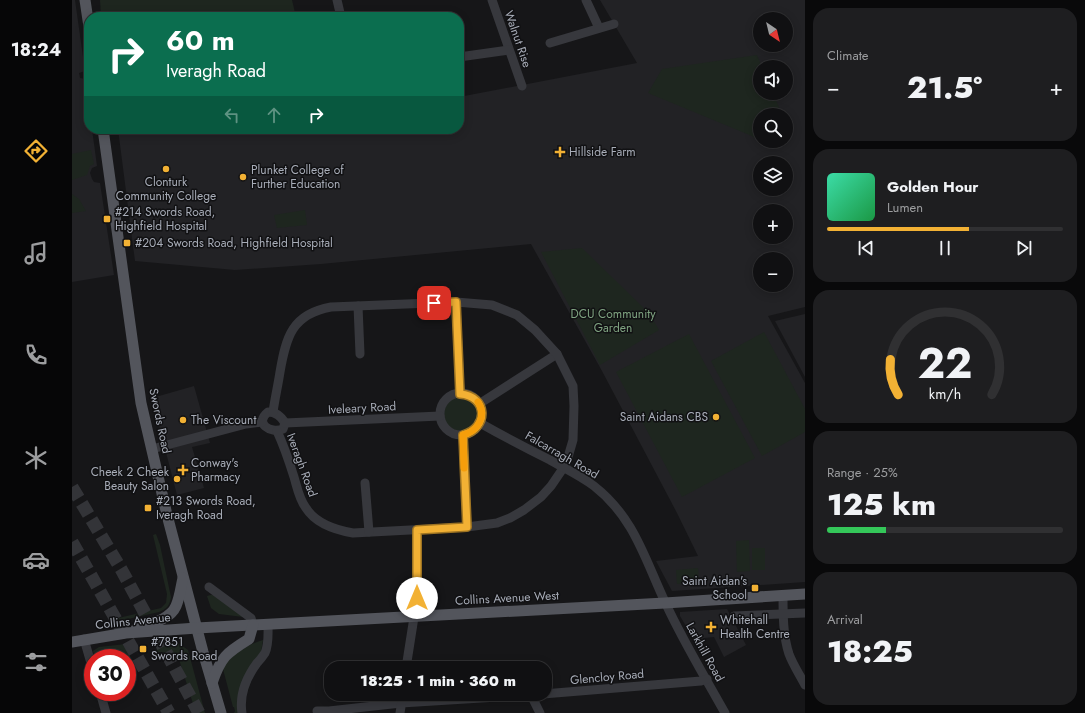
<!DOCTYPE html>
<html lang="en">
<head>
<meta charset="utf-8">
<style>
  :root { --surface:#101012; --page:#1e1e20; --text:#f1f3f6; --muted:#9c9d9f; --line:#303032; --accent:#f2b134 }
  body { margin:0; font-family:Jost,sans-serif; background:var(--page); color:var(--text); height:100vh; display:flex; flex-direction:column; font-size:15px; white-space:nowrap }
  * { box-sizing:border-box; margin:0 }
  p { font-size:13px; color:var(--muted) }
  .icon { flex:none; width:22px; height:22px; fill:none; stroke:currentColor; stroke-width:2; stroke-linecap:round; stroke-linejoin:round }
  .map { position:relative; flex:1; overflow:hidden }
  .panel { display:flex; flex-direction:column; gap:8px; padding:8px; background:#09090a; width:280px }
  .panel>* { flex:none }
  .guide { position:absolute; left:12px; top:12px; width:380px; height:122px; border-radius:16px; box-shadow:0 2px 10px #0003,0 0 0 1px var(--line); background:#0b6e4f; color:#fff; overflow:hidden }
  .needle { width:26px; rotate:145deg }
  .buttons { position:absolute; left:681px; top:12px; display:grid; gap:8px }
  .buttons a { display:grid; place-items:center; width:40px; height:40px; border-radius:50%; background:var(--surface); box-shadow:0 2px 10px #0003,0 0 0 1px var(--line); font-size:20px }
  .speed { position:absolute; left:12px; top:649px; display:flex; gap:8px; font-size:20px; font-weight:700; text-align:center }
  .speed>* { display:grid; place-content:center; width:52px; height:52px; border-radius:50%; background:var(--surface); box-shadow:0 2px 10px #0003,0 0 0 1px var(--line); line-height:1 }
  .speed .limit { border:6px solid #d22; background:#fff; color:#111 }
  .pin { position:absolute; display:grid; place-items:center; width:34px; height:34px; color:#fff; margin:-17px; border-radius:8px; box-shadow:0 2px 6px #0006 }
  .me { position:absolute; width:44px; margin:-22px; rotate:0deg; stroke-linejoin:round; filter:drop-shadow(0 0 3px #0008) }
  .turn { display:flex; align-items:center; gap:14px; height:84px; padding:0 16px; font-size:18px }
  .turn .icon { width:52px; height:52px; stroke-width:2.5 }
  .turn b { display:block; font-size:28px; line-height:34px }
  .lanes { display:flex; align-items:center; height:38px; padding:0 16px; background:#0003; justify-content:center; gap:20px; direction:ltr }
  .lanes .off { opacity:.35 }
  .big { font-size:30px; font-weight:800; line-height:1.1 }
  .panel .card { flex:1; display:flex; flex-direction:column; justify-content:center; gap:6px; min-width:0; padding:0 14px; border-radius:16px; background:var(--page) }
  .panel .dial { align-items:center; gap:0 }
  .dial svg { height:104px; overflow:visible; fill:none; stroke:var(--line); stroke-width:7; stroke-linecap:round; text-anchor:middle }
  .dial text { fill:var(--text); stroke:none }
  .song { display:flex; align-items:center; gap:12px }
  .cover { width:48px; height:48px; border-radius:6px; background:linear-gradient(135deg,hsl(160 70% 55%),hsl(140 70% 35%)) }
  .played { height:4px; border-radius:2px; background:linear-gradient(90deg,var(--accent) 60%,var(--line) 60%) }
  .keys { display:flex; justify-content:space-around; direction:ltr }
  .heat { display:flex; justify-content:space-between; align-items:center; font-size:22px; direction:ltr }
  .charge { height:6px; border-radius:3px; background:linear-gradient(90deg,#34c759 25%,var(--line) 0) }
  .trip { position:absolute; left:252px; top:661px; width:228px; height:40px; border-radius:16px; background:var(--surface); box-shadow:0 2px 10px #0003,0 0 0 1px var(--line); font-weight:800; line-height:40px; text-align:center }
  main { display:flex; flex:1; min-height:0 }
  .tab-bar { display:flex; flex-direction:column; width:72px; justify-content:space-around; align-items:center; background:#060607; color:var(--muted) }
  .tab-bar .icon { width:28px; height:28px }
  .tab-bar .selected { color:var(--accent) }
  .tab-bar b { font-size:18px; color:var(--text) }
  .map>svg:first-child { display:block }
  .built { fill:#222225; fill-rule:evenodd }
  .green { fill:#1e261f }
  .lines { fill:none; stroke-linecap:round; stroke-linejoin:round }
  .highway-tunnel { stroke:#333438; stroke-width:13; stroke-dasharray:13 6; stroke-linecap:butt }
  .minor { stroke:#37383d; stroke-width:9 }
  .major { stroke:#53555c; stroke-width:11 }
  .route-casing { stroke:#9d7322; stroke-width:10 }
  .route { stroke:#f2b134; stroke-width:7 }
  .slow { stroke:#f59e0b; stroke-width:7 }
  .poi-dot { fill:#f2b134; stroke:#111113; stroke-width:1.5 }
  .labels { text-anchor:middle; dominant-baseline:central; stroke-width:3; stroke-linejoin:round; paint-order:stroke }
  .street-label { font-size:12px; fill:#a8adb8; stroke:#111113 }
  .poi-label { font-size:12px; fill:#a8adb8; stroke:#111113; text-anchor:start }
  .park-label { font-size:12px; fill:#7fa381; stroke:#111113 }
</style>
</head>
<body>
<main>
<nav class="tab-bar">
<b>18:24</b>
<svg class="icon selected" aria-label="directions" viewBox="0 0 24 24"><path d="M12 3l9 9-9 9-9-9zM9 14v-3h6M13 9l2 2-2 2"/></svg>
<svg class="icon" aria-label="music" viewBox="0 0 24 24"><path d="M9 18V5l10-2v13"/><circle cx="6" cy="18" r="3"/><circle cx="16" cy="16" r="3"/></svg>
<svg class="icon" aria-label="phone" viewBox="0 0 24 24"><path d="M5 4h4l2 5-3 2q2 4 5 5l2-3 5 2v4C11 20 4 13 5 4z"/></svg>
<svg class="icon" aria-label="climate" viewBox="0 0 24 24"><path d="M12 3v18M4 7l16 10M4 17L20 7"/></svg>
<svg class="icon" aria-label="car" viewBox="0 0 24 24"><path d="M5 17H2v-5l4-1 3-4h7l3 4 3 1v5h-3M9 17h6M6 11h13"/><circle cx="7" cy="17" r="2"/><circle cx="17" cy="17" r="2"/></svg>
<svg class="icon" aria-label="filters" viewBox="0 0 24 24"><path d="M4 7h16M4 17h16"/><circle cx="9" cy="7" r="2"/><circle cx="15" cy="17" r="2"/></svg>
</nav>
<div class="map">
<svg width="733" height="713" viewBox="0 0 733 713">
  <rect width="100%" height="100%" fill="#161618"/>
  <!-- built -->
  <g class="built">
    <path d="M0,0H3L13,71L7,73L8,78L14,79L17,102V129H20L25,166L20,168L18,173L20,179L22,182L28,183L42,275L0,282Z"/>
    <path d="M528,0H733V307L696,316L733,383V582L600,591L584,561L626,556L605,513L530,371L459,244L249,264L163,270L63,261L46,129H387V97L565,63ZM688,19H714V45H688ZM688,67H714V93H688ZM688,115H714V141H688ZM688,163H714V189H688ZM688,211H714V237H688ZM688,259H714V285H688Z"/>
    <path d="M733,314V377L703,321Z"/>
    <path d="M122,386L138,443L120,447L132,488L105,495L80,398Z"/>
    <path d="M655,609L674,645L652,657L642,637L632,638L624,643L608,616V612Z"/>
  </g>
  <!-- green -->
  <g class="green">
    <path d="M28,0H220L224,17H29Z"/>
    <path d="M685,55L690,67H688V93H701L710,115H688V141H697L694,145L680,136L576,93L590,69Z"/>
    <path d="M19,150L22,164L18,166L15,175L0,180V154Z"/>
    <path d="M0,194L7,199L14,211L0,213Z"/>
    <path d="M233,210L235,225L205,228L202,215Z"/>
    <path d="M510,248L577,313L587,330L528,365L469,252Z"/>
    <path d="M692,332L733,409V432L690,456L639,361Z"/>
    <path d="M617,334L683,458L610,497L544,372Z"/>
    <circle cx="389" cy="414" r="17"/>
    <path d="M84,534L88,545L99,597C98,605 95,609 87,612L43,622L42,619L89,608L94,603L95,594L81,535Z"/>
    <path d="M677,540L678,571L665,572L664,541Z"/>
    <rect x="680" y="548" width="13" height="22"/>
    <path d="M626,568L627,582L605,584L604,570Z"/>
    <path d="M142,594L171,617L147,614L139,608L135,596Z"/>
    <path d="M191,640L189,652L168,713H162L163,711L162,707H161L151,669L152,663C164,654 176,644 191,640Z"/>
    <path d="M106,643L116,650L133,713H124L106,656L99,653L85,652L84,645L86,644Z"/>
    <path d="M54,644L62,669L55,672V658H23L21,651L27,647Z"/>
  </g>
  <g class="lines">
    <!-- highway-tunnel -->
    <g class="highway-tunnel">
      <path d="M0,487L49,569L127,713"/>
      <path d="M0,542L97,713"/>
    </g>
    <!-- minor -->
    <g class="minor">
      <path d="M265,0L269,17"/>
      <path d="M420,0L450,86"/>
      <path d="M514,0L527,28"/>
      <path d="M478,43L542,24"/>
      <path d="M387,57L437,50"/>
      <path d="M384,302L388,393"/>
      <path d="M286,306L288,354"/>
      <circle cx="389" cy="414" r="21"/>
      <path d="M407,404L485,354"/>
      <path d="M196,412C204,412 209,416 213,423L211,429C198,434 182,423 196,412Z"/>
      <path d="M201,412C203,398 206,385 208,372C214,337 220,314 259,307L384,302L420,305L445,315L463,330L485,354L501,386L502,406L501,440L494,464L479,486L469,497L452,510L438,518L425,523L395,527L281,533C264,530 244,524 234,508C227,499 225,487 222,477C217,461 212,446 205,431"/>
      <path d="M213,423L368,416"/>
      <path d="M408,423C431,436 454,448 478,460C492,468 509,476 522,486C563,518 573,560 594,604C611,641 633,677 653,713"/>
      <path d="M391,435L395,527"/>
      <path d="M80,449L174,424L190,422"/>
      <path d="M293,483L297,532"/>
      <path d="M137,587L179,618L181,625"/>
      <path d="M711,595C711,614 711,636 717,654C721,665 728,675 733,685"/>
      <path d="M662,616L733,613"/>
      <path d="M12,639L21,670"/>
      <path d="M334,668L345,598V530"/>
      <path d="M28,692L34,713"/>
      <path d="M459,695L468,713"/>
      <path d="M245,711H257L329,703L459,695L629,681L635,679"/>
      <path d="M170,713C167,694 174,678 185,663C188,660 191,656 193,653C197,644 196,634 196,625"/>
      <path d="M328,713L331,694"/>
    </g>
    <!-- major -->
    <g class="major">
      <path d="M13,0L17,27"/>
      <path d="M31,129L69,403L95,515L131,652L149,713"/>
      <path d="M64,629C77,624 98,620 104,606C108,597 109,586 111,578"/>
      <path d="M0,642L54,633L125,628L593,603L733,594"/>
      <path d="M140,683C149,657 154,653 177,639L181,625"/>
    </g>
  </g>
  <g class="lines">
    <defs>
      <path id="route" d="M345,598V530L395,527L391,435C417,428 416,396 388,394L384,302L362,303"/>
    </defs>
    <!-- route casing -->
    <use href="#route" class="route-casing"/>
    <!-- route -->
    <use href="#route" class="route"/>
    <!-- slow -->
    <path class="slow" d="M392,468L391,435C406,431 415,416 406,402"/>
  </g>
  <!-- markers -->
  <g class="poi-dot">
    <path d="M486 146h4v4h4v4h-4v4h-4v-4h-4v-4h4z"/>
    <circle cx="94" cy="169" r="4"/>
    <circle cx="171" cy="177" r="4"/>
    <rect x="31" y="215" width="8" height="8" rx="2"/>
    <rect x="51" y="239" width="8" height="8" rx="2"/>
    <circle cx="644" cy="417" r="4"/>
    <circle cx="111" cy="420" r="4"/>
    <path d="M109 464h4v4h4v4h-4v4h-4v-4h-4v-4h4z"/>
    <circle cx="105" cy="479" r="4"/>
    <rect x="72" y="504" width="8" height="8" rx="2"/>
    <rect x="679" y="584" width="8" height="8" rx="2"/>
    <path d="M637 621h4v4h4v4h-4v4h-4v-4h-4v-4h4z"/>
    <rect x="67" y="645" width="8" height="8" rx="2"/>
  </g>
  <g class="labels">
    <!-- street labels -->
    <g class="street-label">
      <text transform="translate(446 39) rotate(71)">Walnut Rise</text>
      <text transform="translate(290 408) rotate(-3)">Iveleary Road</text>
      <text transform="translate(88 421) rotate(78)">Swords Road</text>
      <text transform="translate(490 455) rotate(30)">Falcarragh Road</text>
      <text transform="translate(230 465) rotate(70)">Iveragh Road</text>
      <text transform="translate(435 598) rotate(-3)">Collins Avenue West</text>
      <text transform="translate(61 621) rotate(-6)">Collins Avenue</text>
      <text transform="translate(633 652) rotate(61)">Larkhill Road</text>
      <text transform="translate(535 677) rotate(-5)">Glencloy Road</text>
    </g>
    <!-- poi labels -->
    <g class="poi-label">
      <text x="497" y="152">Hillside Farm</text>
      <text x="179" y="170">Plunket College of<tspan x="179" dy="14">Further Education</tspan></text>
      <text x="94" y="182" text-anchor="middle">Clonturk<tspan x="94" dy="14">Community College</tspan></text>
      <text x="43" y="212">#214 Swords Road,<tspan x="43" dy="14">Highfield Hospital</tspan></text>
      <text x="63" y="243">#204 Swords Road, Highfield Hospital</text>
      <text x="636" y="417" text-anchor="end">Saint Aidans CBS</text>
      <text x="119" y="420">The Viscount</text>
      <text x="119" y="463">Conway's<tspan x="119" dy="14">Pharmacy</tspan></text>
      <text x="97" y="472" text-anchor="end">Cheek 2 Cheek<tspan x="97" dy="14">Beauty Salon</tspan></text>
      <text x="84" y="501">#213 Swords Road,<tspan x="84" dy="14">Iveragh Road</tspan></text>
      <text x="675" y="581" text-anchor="end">Saint Aidan's<tspan x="675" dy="14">School</tspan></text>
      <text x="648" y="620">Whitehall<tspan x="648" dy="14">Health Centre</tspan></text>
      <text x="79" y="642">#7851<tspan x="79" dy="14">Swords Road</tspan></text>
    </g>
    <!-- park labels -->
    <g class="park-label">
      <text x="541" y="314">DCU Community<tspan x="541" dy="14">Garden</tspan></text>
    </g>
  </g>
</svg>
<div class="buttons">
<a><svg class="needle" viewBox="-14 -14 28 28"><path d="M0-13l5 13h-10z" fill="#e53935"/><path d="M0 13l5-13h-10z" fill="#9c9d9f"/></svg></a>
<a><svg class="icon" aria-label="sound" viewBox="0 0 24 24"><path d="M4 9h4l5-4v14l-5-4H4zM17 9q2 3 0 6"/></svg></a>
<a><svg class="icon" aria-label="search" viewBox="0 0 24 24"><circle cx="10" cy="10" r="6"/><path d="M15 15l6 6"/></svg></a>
<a><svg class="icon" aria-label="layers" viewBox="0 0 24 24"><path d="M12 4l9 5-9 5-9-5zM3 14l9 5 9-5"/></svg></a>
<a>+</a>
<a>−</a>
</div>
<div class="speed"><div class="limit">30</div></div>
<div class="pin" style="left:362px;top:303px;background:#d93025"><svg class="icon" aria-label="arrive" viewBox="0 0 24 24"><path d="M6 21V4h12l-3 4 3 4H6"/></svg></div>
<svg class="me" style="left:345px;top:598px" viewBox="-20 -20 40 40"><circle r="19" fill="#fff"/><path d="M0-13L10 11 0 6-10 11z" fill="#f2b134"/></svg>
<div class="trip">18:25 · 1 min · 360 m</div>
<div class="guide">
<div class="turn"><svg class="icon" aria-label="right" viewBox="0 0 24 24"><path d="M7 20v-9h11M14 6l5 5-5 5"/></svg><div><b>60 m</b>Iveragh Road</div></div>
<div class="lanes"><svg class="icon off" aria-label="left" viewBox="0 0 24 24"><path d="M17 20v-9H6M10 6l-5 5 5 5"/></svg><svg class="icon off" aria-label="ahead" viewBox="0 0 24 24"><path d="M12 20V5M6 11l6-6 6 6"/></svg><svg class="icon" aria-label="right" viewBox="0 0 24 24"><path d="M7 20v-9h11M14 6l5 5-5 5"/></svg></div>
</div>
</div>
<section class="panel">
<div class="card"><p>Climate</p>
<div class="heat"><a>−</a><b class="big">21.5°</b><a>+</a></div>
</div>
<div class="card">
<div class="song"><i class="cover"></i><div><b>Golden Hour</b><p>Lumen</p></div></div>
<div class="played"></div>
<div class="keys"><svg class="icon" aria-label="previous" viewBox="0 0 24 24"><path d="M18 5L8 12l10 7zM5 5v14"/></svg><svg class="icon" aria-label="pause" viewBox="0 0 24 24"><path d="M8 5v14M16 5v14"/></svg><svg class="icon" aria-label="next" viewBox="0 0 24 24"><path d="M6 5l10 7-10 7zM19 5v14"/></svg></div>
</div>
<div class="card dial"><svg viewBox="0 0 100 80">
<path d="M14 69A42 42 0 1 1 86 69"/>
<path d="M14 69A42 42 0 0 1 8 42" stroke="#f2b134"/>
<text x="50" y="56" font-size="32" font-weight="700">22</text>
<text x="50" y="72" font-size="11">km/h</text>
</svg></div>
<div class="card"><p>Range · 25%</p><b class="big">125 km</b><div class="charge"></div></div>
<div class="card"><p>Arrival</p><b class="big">18:25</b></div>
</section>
</main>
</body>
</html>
